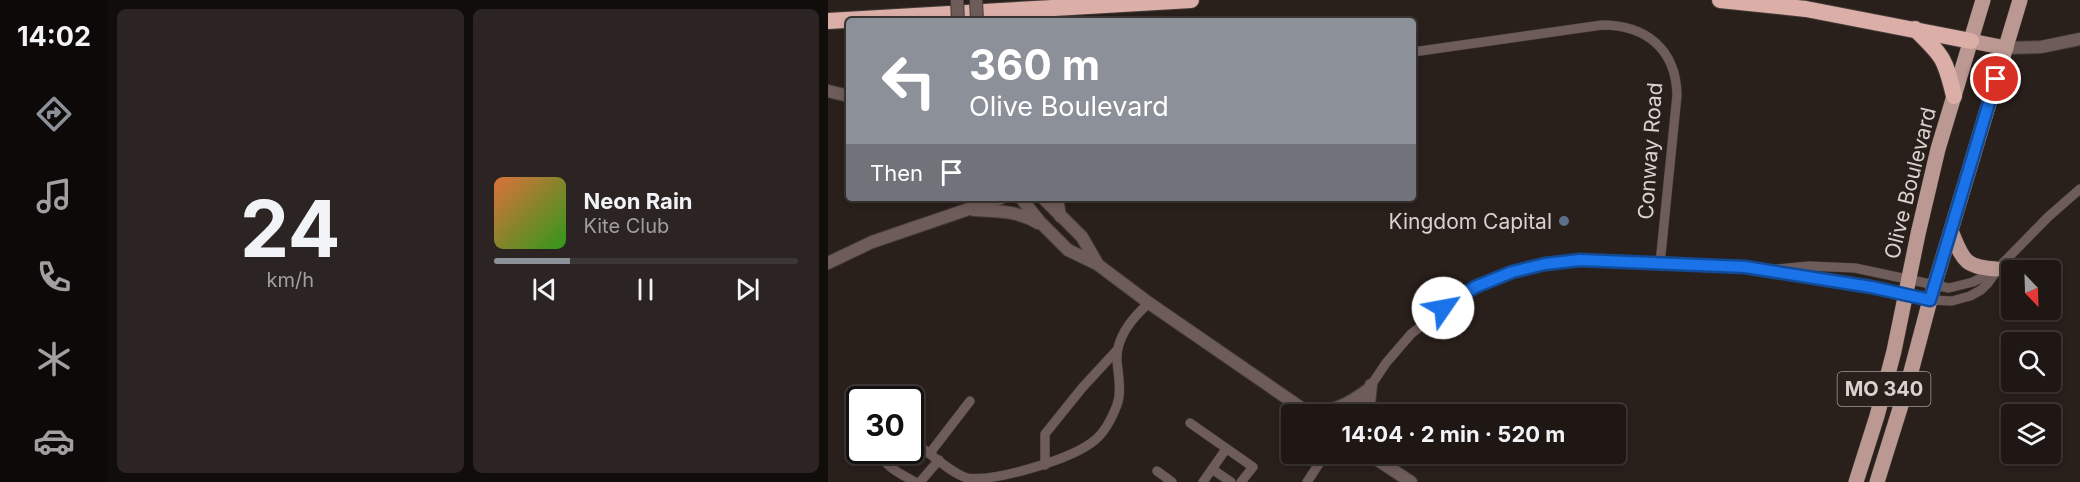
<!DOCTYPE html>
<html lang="en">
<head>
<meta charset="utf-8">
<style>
  :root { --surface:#1f1714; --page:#2c2422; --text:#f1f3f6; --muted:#a19fa0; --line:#3c3634; --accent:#8c9099 }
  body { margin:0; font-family:Inter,sans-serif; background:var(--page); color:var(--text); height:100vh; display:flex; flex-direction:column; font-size:22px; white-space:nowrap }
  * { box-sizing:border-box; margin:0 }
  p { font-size:20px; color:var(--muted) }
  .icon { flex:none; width:33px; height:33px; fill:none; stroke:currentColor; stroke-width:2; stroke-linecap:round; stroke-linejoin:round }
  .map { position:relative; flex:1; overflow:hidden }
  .drawer { display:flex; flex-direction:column; gap:9px; padding:9px; background:#110d0b; width:720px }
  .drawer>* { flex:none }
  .banner { position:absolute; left:18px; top:18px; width:570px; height:183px; border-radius:6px; box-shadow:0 3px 9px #0003,0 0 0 2px var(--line); background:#8c9099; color:#fff; overflow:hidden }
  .needle { width:39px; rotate:157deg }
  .fabs { position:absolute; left:1173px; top:260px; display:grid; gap:12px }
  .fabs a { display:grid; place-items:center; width:60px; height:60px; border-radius:6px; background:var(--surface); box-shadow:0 3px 9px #0003,0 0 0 2px var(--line); font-size:30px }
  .speed { position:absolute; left:18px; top:386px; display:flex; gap:12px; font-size:30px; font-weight:700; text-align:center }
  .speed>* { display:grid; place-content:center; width:78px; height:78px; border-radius:50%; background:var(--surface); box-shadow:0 3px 9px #0003,0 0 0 2px var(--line); line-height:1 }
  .speed .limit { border:3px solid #111; border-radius:9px; background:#fff; color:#111 }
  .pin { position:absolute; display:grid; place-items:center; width:51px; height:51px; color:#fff; margin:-26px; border:3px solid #fff; border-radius:50%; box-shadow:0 2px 6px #0007 }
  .me { position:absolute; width:66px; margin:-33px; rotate:57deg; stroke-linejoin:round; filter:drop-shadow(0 0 4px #0008) }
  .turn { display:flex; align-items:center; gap:21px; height:126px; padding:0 24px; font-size:27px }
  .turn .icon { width:78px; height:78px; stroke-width:2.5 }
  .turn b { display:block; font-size:42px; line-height:51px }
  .then { display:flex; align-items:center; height:57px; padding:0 24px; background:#0003; gap:12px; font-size:22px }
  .drawer .card { flex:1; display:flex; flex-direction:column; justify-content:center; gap:9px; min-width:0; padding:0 21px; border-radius:9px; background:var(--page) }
  .drawer .dial { align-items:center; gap:0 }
  .dial b { font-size:78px; line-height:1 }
  .song { display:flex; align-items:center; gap:18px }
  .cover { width:72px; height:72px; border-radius:9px; background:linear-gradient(135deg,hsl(20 70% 55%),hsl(110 70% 35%)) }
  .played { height:6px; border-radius:3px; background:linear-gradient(90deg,var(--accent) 25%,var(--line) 25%) }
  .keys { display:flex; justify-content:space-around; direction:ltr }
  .drawer .tiles { flex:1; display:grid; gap:9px; grid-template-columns:repeat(2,1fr) }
  .trip { position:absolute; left:453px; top:404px; width:345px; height:60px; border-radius:6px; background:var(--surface); box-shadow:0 3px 9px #0003,0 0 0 2px var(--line); font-weight:700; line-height:60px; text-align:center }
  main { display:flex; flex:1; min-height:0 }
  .menu { display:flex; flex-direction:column; width:108px; justify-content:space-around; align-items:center; background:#0c0908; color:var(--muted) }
  .menu .icon { width:42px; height:42px }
  .menu .current { color:var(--accent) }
  .menu b { font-size:27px; color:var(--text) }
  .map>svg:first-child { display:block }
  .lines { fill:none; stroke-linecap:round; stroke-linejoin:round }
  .minor-casing { stroke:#453c38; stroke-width:10 }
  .tertiary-casing { stroke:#453c38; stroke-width:14 }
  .primary-casing { stroke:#453c38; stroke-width:16 }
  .motorway-casing { stroke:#453c38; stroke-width:18 }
  .minor { stroke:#6e5c5a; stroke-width:9 }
  .tertiary { stroke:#6e5c5a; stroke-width:12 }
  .primary { stroke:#bc9892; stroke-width:15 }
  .motorway { stroke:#dbafa8; stroke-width:16 }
  .tertiary-bridge-casing { stroke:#453c38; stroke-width:14; stroke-linecap:butt }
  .tertiary-bridge { stroke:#6e5c5a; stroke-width:12 }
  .route-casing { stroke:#114b97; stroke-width:15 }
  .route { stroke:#1a73e8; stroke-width:10 }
  .service-dot { fill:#5c6f8a; stroke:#291f1b; stroke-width:2 }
  .labels { text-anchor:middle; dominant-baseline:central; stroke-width:6; stroke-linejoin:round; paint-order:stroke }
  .shield { fill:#291f1b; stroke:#a49c99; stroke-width:1.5 }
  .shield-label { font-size:20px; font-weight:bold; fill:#d9d2cf }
  .street-label { font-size:21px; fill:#d9d2cf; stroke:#291f1b }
  .poi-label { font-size:21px; fill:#d9d2cf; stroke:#291f1b; text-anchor:end }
</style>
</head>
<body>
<main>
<nav class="menu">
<b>14:02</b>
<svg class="icon current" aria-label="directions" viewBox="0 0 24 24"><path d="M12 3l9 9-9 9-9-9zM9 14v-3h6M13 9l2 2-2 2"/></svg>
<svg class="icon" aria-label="music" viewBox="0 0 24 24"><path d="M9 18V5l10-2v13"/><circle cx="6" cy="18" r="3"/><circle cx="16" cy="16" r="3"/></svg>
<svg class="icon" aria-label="phone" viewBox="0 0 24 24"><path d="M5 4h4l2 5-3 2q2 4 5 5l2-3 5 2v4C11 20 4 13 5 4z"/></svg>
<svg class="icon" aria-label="climate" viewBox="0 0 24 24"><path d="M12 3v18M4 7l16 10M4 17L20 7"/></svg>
<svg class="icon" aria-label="car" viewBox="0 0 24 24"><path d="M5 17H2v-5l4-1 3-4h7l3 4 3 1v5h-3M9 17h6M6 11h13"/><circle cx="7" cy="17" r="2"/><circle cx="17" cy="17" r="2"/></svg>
</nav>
<section class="drawer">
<div class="tiles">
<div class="card dial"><b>24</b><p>km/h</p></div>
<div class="card">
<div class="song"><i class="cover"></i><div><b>Neon Rain</b><p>Kite Club</p></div></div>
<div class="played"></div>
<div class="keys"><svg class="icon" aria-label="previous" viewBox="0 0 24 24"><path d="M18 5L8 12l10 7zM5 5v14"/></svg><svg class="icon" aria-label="pause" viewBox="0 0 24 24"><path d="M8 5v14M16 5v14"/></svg><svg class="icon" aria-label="next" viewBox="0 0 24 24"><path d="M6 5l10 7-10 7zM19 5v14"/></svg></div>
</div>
</div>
</section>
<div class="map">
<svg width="1252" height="482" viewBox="0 0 1252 482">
  <rect width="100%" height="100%" fill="#291f1b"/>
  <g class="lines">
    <defs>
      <g id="minor">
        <path d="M585,52L774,25C819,25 848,50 849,95L832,264"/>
        <path d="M949,269L981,266L1027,268L1121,288L1145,282L1166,271"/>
        <path d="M524,414L558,363L583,334L631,297L666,278L684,272L717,264L752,260L917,267L1042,287L1102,300L1124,301L1142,296L1153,290L1160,283L1173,265L1220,217L1252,189"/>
        <path d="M362,423L425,467L413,482"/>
        <path d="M82,440C100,450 120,472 139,478C167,482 245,459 267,440C278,431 284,418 289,405C294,391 290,375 289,360C288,337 305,317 321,303"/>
        <path d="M54,450C52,466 76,475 87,482"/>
        <path d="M102,453L142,401"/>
        <path d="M217,465V434L254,388L289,350"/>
        <path d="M384,469L403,482"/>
        <path d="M329,471L344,482"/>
        <path d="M92,482L111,460"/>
        <path d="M375,482L398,449"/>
        <path d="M479,482L498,453"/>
      </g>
      <g id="tertiary">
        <path d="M1178,48L1213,47L1252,39"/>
        <path d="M0,91L21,96"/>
        <path d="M193,198L212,222L240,250L269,264L321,303L482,414"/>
        <path d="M215,198L254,237L269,263"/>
        <path d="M229,198L232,216"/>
        <path d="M146,210C170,211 190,211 210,223"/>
        <path d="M0,263L44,242L173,198"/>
        <path d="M477,410C506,412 518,406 541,389"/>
        <path d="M540,414L543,385"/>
        <path d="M539,453L583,482"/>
      </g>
      <g id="primary">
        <path d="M1143,41L1178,48"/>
        <path d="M1123,231C1135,259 1135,267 1168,269"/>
        <path d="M1028,482L1049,416L1066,351L1090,234L1110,149L1155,0"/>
        <path d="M1049,482L1080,383L1102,300L1192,0"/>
      </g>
      <g id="motorway">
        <path d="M892,0L978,9L1143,41"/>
        <path d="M0,21L363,0"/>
        <path d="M1087,29C1115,56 1117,58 1126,96"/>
      </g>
    </defs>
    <!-- minor casing -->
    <use href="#minor" class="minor-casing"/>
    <!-- tertiary casing -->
    <use href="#tertiary" class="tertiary-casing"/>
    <!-- primary casing -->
    <use href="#primary" class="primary-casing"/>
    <!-- motorway casing -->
    <use href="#motorway" class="motorway-casing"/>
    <!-- minor -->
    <use href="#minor" class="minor"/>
    <!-- tertiary -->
    <use href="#tertiary" class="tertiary"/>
    <!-- primary -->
    <use href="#primary" class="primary"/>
    <!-- motorway -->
    <use href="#motorway" class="motorway"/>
    <defs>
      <g id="tertiary-bridge">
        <path d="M129,0L130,21"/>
        <path d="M148,0L149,21"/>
      </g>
    </defs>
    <!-- tertiary-bridge casing -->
    <use href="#tertiary-bridge" class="tertiary-bridge-casing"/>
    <!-- tertiary-bridge -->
    <use href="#tertiary-bridge" class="tertiary-bridge"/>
  </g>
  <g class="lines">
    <defs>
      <path id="route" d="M615,308L647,287L684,272L717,264L752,260L917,267L1043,287L1102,300L1168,79"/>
    </defs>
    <!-- route casing -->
    <use href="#route" class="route-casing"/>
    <!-- route -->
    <use href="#route" class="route"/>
  </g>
  <!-- markers -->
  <circle class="service-dot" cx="736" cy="221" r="6"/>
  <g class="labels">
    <!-- shield labels -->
    <rect class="shield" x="1009.5" y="372" width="93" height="34" rx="4.5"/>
    <g class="shield-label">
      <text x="1056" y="389">MO 340</text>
    </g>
    <!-- street labels -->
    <g class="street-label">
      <text transform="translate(822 151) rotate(-86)">Conway Road</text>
      <text transform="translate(1082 183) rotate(-76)">Olive Boulevard</text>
    </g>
    <!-- poi labels -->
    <g class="poi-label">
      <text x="724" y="221">Kingdom Capital</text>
    </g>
  </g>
</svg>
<div class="fabs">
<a><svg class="needle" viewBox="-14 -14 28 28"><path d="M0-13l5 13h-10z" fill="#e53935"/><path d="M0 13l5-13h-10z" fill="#a19fa0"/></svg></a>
<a><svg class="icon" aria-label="search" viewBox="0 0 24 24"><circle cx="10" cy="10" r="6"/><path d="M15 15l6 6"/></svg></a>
<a><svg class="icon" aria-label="layers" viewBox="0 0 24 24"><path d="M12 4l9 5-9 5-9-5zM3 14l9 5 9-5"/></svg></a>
</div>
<div class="speed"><div class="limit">30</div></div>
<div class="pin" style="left:1168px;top:79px;background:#d93025"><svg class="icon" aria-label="arrive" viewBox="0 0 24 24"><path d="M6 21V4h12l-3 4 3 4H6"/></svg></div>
<svg class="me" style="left:615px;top:308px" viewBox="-20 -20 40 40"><circle r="19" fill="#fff"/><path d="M0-13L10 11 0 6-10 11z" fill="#1a73e8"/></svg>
<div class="trip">14:04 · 2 min · 520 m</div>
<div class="banner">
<div class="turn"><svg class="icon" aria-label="left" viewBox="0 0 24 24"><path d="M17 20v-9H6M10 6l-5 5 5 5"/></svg><div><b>360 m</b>Olive Boulevard</div></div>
<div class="then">Then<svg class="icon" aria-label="arrive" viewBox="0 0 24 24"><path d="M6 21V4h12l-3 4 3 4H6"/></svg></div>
</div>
</div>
</main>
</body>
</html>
